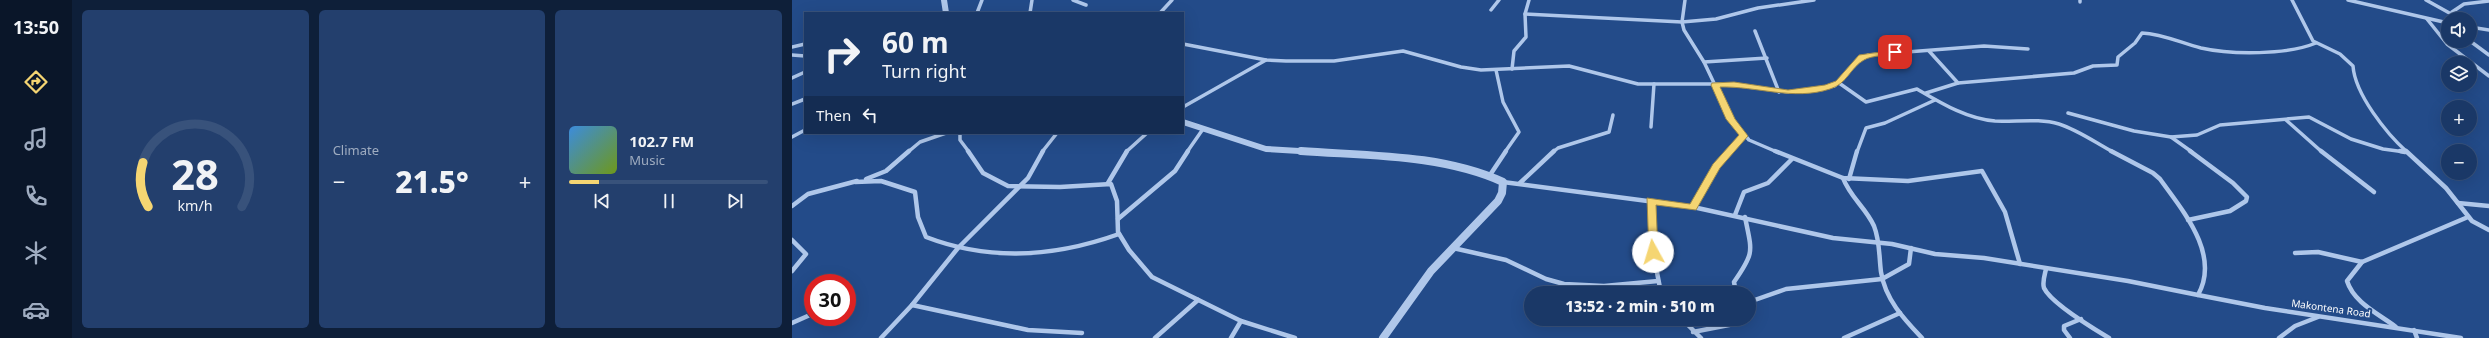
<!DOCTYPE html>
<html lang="en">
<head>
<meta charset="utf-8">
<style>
  :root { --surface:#1a3867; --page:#233f6d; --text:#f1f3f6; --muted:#9facc0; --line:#38527b; --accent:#f5d572 }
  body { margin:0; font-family:"Noto Sans",sans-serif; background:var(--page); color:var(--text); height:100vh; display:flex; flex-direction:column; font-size:15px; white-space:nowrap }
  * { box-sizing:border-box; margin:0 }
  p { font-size:13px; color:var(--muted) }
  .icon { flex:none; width:22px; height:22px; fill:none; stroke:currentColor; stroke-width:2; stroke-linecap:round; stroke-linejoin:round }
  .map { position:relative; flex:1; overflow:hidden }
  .details { display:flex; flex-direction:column; gap:10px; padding:10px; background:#0e1f39; width:720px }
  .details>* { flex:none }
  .top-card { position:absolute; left:12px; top:12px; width:380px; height:122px; border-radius:0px; box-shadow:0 4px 16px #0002,0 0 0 1px var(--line); background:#1a3867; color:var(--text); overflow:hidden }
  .buttons { position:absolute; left:1649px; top:12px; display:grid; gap:8px }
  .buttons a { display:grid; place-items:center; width:36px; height:36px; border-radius:50%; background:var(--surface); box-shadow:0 4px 16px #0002,0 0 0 1px var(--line); font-size:20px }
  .speed { position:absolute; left:12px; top:274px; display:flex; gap:8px; font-size:20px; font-weight:700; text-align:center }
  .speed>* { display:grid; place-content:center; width:52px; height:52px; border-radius:50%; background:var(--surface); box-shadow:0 4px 16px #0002,0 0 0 1px var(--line); line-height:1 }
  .speed .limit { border:6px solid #d22; background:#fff; color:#111 }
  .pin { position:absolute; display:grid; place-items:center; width:34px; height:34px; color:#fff; margin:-17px; border-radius:8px; box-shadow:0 2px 6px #0006 }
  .me { position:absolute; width:44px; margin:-22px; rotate:354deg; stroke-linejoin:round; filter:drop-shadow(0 0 3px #0008) }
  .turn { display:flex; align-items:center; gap:14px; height:84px; padding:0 12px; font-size:18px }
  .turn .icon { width:52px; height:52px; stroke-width:2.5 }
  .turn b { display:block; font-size:28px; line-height:34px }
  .then { display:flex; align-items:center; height:38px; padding:0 12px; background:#0003; gap:8px; font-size:15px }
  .big { font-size:30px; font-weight:800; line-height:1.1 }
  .details .tile { flex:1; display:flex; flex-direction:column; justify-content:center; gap:6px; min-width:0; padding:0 14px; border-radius:6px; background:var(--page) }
  .details .dial { align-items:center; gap:0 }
  .dial svg { height:104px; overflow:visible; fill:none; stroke:var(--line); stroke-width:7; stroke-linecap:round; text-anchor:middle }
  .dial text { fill:var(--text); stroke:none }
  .song { display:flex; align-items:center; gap:12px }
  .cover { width:48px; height:48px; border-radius:6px; background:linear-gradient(135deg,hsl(210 70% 55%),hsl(80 70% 35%)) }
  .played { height:4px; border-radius:2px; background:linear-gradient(90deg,var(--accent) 15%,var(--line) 15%) }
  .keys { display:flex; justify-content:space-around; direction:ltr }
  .heat { display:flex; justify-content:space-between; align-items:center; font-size:22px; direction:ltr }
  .details .tiles { flex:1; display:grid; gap:10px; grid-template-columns:repeat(3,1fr) }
  .trip { position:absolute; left:732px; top:286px; width:232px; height:40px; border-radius:20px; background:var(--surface); box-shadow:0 4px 16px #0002,0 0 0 1px var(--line); font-weight:800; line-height:40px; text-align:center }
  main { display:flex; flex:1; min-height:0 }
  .dock { display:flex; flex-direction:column; width:72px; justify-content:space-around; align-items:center; background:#0a1629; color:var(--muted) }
  .dock .icon { width:28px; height:28px }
  .dock .current { color:var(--accent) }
  .dock b { font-size:18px; color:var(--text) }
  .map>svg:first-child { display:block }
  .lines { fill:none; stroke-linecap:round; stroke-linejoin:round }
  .minor-far1 { stroke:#afc7ea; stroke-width:3.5 }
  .minor { stroke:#afc7ea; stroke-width:4.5 }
  .tertiary-far1 { stroke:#afc7ea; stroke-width:6 }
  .tertiary { stroke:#afc7ea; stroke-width:8 }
  .route { fill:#f5d572; stroke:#9f8a4a }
  .labels { text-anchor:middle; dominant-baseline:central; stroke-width:4; stroke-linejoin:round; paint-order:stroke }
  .street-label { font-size:10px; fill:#fff; stroke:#234b89 }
</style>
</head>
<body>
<main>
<nav class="dock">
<b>13:50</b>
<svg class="icon current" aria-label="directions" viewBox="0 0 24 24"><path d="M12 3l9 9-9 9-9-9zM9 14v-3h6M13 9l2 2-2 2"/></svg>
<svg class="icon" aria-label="music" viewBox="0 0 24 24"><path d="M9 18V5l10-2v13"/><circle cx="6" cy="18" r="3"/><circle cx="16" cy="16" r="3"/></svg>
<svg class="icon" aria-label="phone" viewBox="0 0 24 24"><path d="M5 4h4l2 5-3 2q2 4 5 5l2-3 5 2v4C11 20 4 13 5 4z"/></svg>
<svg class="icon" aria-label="climate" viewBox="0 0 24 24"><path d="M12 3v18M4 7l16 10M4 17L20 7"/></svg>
<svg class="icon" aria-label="car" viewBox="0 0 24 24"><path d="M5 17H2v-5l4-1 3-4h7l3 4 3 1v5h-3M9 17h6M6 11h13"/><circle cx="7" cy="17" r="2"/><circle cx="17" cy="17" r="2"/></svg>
</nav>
<section class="details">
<div class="tiles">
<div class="tile dial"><svg viewBox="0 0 100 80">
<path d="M14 69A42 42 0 1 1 86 69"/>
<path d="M14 69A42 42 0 0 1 10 35" stroke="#f5d572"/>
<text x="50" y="56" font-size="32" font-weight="700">28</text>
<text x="50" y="72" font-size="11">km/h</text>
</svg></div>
<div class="tile"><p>Climate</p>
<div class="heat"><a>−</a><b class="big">21.5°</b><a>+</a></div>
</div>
<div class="tile">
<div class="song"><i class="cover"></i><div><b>102.7 FM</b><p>Music</p></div></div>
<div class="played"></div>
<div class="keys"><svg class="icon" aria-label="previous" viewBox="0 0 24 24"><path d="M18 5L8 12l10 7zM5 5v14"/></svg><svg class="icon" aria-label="pause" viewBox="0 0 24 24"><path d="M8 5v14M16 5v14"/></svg><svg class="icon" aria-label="next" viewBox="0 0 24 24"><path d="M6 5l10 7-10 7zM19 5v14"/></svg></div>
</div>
</div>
</section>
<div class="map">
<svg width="1697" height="338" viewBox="0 0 1697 338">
  <rect width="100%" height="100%" fill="#234b89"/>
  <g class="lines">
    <!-- minor-far1 -->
    <g class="minor-far1">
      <path d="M281,0L294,5"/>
      <path d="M893,0L890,22L892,30L912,62L939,119L957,140L985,152"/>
      <path d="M1288,0V2"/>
      <path d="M1500,0L1521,41L1548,54L1561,66C1563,94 1594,133 1615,152"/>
      <path d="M1556,0L1656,23"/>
      <path d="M1634,0L1661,15"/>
      <path d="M699,10L707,0"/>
      <path d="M185,13L190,0"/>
      <path d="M238,13L240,0"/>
      <path d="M368,13L380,0"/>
      <path d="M733,14L890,22L924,19L966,8L1022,0"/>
      <path d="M1635,19L1655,44L1697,76"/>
      <path d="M1663,19L1660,12L1672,4L1697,1"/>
      <path d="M1678,27L1697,30"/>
      <path d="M963,31L987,92"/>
      <path d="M1678,41L1697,55"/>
      <path d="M391,44L474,60L494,61H542L611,51L669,67L689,70L777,66L846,84H942L996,92L1042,86L1051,79L1066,60L1076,55L1192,46L1236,49"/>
      <path d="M0,47L13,44"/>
      <path d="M1137,51L1166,83"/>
      <path d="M0,55L13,56"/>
      <path d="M912,62L975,58"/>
      <path d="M720,69L722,51L734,37L733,14L737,0"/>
      <path d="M704,70L711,102L727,132L713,152"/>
      <path d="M0,78L13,72"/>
      <path d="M1047,83L1074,102L1125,89C1149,103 1175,119 1203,121C1224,122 1247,118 1267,124C1286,130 1304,143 1321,152"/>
      <path d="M1134,93L1166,83L1282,73L1301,66L1325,65L1326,57L1343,43L1350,33C1371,34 1389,43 1409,48C1440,55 1495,55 1524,43"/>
      <path d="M0,104L13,99"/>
      <path d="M391,107L474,60"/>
      <path d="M1276,113L1342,131L1379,137L1405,135L1428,125L1517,117L1559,139L1591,149L1613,152"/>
      <path d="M1494,120L1530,152"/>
      <path d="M859,127L862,84"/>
      <path d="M168,133V140L177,152"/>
      <path d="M0,137L13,130"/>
      <path d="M1379,137L1400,152"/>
      <path d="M116,152L128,142L154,133"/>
      <path d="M250,152L265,133"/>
      <path d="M334,152L355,133"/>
      <path d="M395,152L411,129"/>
      <path d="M761,152L766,148L817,132L821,115"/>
      <path d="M936,152L951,136"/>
      <path d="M1065,152L1074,128L1093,123L1143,100"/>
    </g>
    <!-- minor -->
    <g class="minor">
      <path d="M176,151L191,173L216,186L268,187L319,184L325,201L326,232L337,250L360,277L449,321L503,338"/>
      <path d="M983,151L1051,178L1116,181L1190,171L1213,212L1228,264"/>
      <path d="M1529,151L1582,192"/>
      <path d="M1608,151L1613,152"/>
      <path d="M1614,151L1654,188L1680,221L1697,230"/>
      <path d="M698,175L714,151"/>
      <path d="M1051,178C1058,197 1074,208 1082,226C1088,241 1087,257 1089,272C1093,299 1112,319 1130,338"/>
      <path d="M74,179L94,171L117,151"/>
      <path d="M1057,179L1065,151"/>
      <path d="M63,182L89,181L123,192L126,217L134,237C199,262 263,257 327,234"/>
      <path d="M711,182L901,207L1041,238L1100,244L1143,254L1192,258L1336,281L1406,295C1429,254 1390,210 1368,179L1361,173L1319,151"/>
      <path d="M316,183L335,151"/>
      <path d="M728,183L762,151"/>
      <path d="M859,201L861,252L869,293"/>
      <path d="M1666,203L1697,206"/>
      <path d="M0,206L16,194L65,181"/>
      <path d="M901,207L924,166L937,151"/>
      <path d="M943,215L952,192L976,183L1000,159"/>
      <path d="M326,219L383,171L396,151"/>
      <path d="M1396,220L1438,211L1454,201L1455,197L1441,183L1398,151"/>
      <path d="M0,240L14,254L0,271"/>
      <path d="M661,248L714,260L754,279L772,284L812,286L866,281"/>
      <path d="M1503,253L1526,252L1570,262L1676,217"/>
      <path d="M1570,262L1555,281C1562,303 1587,314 1604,327"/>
      <path d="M1254,269C1253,274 1250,282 1252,288C1259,303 1302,329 1317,338"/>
      <path d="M944,293L942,282C963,252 960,252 953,217"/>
      <path d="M1406,295L1473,308L1669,338"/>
      <path d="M957,302L994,289L1090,279L1117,264L1119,248"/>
      <path d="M120,305L236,330L290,333"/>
      <path d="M890,319L909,338"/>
      <path d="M0,323L18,315"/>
      <path d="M1622,330L1625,338"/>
      <path d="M901,332L942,324L949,319"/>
      <path d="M89,338L120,305L166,248L236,178L251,151"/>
      <path d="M363,338L406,300"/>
      <path d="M439,338L449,321"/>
      <path d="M1052,338L1108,313"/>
      <path d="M1278,338L1272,330V326L1289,319"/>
      <path d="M1487,338L1503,326L1526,317"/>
    </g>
    <!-- tertiary-far1 -->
    <g class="tertiary-far1">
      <path d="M152,0L154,13"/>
      <path d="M391,122L474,149L524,152"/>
    </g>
    <!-- tertiary -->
    <path class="tertiary" d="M509,151C576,156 649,154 711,182L710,193L706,201L639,271L591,338"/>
  </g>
  <!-- route -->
  <path class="route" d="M1103,50L1107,52L1105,54C1096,56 1080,55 1072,60C1058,68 1055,84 1038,89C1002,101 964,86 928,87L943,119L956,136L928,168L904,210L864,205L866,252L861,256L857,255L855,198L898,204L921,164L947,135L934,119L919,85L920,83L942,82L996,90L1033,85L1044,81L1067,55Z"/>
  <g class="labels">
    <!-- street labels -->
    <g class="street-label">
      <text transform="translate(1539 308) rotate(8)">Makontena Road</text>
    </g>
  </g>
</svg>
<div class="buttons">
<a><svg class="icon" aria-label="sound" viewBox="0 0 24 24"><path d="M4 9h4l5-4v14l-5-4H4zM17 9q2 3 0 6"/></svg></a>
<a><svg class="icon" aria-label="layers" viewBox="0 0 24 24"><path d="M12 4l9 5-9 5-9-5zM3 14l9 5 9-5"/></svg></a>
<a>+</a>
<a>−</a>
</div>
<div class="speed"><div class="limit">30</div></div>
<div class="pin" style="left:1103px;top:52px;background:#d93025"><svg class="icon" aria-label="arrive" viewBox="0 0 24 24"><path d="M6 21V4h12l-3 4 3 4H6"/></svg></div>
<svg class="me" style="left:861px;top:252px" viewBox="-20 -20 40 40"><circle r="19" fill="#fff"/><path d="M0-13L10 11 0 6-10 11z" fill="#f5d572"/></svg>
<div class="trip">13:52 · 2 min · 510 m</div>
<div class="top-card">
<div class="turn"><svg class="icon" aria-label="right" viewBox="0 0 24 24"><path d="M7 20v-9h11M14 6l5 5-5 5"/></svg><div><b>60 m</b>Turn right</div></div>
<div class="then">Then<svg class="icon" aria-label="left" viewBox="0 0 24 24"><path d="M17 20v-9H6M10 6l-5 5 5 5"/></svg></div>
</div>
</div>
</main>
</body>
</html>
